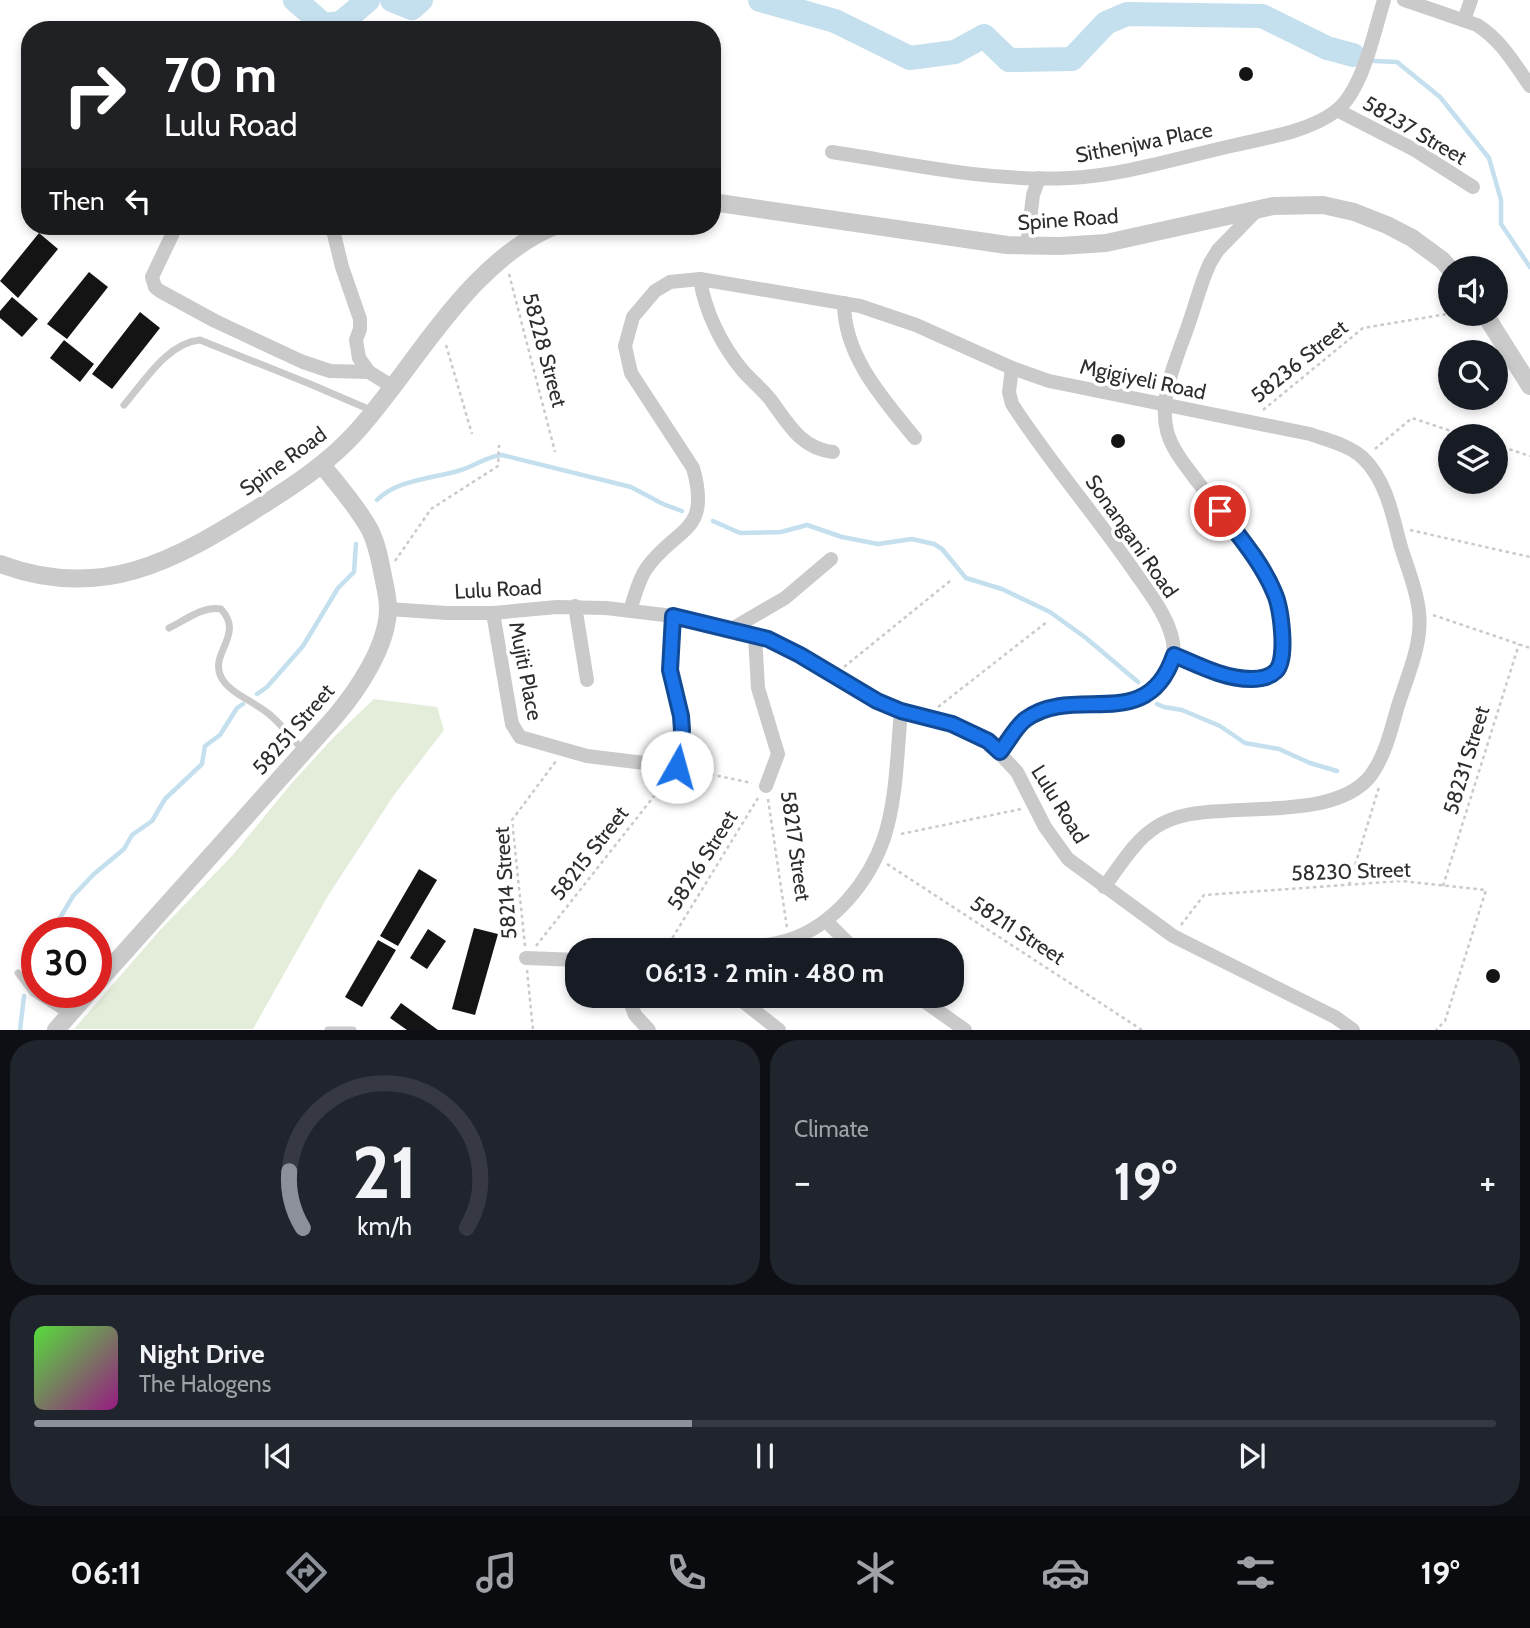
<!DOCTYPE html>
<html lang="en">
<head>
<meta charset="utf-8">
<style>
  :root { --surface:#171b24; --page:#20242c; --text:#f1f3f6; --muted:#9ea1a6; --line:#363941; --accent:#8c9099 }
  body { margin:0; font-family:Cabin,sans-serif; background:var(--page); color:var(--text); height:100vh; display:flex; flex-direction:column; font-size:26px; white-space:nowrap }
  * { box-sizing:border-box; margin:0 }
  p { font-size:23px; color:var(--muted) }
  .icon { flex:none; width:38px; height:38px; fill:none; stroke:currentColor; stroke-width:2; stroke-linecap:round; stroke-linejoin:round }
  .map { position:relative; height:1030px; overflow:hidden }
  .side { display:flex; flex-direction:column; gap:10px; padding:10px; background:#0d0f14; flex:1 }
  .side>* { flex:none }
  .guide { position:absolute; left:21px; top:21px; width:700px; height:214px; border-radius:28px; box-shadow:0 4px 10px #0003; background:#202124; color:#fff; overflow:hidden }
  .fabs { position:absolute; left:1438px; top:256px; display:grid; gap:14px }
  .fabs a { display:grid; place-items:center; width:70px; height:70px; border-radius:50%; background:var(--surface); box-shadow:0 4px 10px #0003; font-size:35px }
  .speed { position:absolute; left:21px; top:917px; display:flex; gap:14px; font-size:35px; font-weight:700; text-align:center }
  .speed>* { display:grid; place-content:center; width:91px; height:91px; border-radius:50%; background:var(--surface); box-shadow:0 4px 10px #0003; line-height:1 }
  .speed .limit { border:10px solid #d22; background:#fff; color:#111 }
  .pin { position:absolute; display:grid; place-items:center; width:60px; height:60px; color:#fff; margin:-30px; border:4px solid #fff; border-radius:50%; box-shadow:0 2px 7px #0007 }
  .me { position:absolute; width:77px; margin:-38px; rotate:7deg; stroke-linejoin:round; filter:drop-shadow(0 0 5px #0008) }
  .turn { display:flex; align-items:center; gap:24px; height:147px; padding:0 28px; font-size:32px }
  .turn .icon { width:91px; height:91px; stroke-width:2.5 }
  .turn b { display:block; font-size:49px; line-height:60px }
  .then { display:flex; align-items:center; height:66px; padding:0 28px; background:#0003; gap:14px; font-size:26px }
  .big { font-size:52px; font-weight:700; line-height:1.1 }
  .side .card { flex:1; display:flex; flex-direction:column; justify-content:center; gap:10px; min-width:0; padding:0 24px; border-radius:28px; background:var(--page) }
  .side .dial { align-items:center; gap:0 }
  .dial svg { height:182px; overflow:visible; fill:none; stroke:var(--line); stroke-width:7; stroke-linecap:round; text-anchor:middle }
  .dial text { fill:var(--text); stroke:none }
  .song { display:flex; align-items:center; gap:21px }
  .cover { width:84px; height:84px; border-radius:10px; background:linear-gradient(135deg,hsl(110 70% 55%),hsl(310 70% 35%)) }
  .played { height:7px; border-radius:4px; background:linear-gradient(90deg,var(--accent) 45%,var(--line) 45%) }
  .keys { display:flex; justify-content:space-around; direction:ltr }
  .heat { display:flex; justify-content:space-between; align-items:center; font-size:38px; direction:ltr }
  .side .tiles { flex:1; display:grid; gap:10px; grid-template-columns:1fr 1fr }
  .card:last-child { grid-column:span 2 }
  .trip { position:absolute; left:565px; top:938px; width:399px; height:70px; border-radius:28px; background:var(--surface); box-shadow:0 4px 10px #0003; font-weight:700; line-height:70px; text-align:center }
  .dock { display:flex; height:112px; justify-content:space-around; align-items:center; background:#090b0e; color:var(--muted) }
  .dock .icon { width:49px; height:49px }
  .dock .selected { color:var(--accent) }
  .dock b { font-size:32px; color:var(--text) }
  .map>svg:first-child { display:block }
  .green { fill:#e4ecda }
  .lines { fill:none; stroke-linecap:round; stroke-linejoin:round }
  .stream { stroke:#c4dfed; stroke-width:4.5 }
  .river { stroke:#c4dfed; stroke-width:24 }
  .building { fill:#141414 }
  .path { stroke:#cacaca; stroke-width:2.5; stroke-dasharray:3.5 3.5; stroke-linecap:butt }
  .service { stroke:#cacaca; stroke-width:7 }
  .minor { stroke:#cacaca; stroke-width:14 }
  .tertiary { stroke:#cacaca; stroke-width:18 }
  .route-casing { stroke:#114b97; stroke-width:18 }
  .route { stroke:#1a73e8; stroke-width:12 }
  .labels { text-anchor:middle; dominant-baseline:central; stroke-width:7; stroke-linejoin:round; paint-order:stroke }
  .street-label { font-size:21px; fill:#2d2d2d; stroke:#fff }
</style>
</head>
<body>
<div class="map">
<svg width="1530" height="1030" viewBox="0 0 1530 1030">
  <rect width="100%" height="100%" fill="#fff"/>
  <!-- green -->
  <path class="green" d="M374,699L437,707L444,730L394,795L329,894L253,1029H74L161,929L232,856L291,784L333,738Z"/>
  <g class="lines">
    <!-- stream -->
    <g class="stream">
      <path d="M1374,61L1397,62L1440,97L1489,158L1501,200V224L1530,267"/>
      <path d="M377,500C398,479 433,479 461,470C475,466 487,456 502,455L631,487L663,504L682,511"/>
      <path d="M713,521L740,533L781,532L807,525L842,537L878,544L912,539L934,544L942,549L966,578L1002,589L1050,612L1086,638L1138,682"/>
      <path d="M257,694L267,687L303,646L338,588L354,572L356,544"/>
      <path d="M1157,704L1164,707L1182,710L1220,726L1245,743L1279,749L1310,763L1337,771"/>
      <path d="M51,933L73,896L94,874L124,849L132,835L152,821L165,799L202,764L205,746L220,735L237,708L243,704"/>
      <path d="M35,983L37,975"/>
      <path d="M20,1030L24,996"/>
    </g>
    <!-- river -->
    <g class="river">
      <path d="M295,0L324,25L341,23L368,0"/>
      <path d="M392,0L412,8L421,0"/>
      <path d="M760,0L835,21L910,58L955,52L984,36L1009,60L1072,59L1106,23L1127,14L1262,16L1327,48L1353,55"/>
    </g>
  </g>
  <!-- building -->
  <g class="building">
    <circle cx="1246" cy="74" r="7"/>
    <path d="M39,233L58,249L18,298L0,281Z"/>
    <path d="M89,272L108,287L67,339L47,324Z"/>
    <path d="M12,297L38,319L22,337L0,318V311Z"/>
    <path d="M140,312L160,328L112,389L92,374Z"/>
    <path d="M64,340L94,364L80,382L50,358Z"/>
    <circle cx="1118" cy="441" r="7"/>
    <path d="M419,869L437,880L398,946L380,936Z"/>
    <path d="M474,928L498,934L475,1015L452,1009Z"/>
    <path d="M428,929L446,941L427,969L410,958Z"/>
    <path d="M378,940L396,950L362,1007L345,997Z"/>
    <circle cx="1493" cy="976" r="7"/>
    <path d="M401,1003L438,1030H407L390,1018Z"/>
  </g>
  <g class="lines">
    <!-- path -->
    <g class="path">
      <path d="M509,274L555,452"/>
      <path d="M446,345L472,434"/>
      <path d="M1263,410L1363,328L1453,313"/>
      <path d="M1496,445L1530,456"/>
      <path d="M1375,449L1412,418L1466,436"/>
      <path d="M1410,530L1530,557"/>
      <path d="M395,561L431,509L498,466L499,445"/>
      <path d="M1433,615L1530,648"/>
      <path d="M844,667L950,581"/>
      <path d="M938,707L1048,621"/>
      <path d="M690,770L752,783"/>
      <path d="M768,799L787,928"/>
      <path d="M901,834L1021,809"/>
      <path d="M887,864L1142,1030"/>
      <path d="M1349,885L1379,787"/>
      <path d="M1443,886L1519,644"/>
      <path d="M1181,925L1204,895L1402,881L1486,890L1445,1021L1436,1030"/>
      <path d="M525,946L512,820L556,761"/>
      <path d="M536,946L666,781"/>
      <path d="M665,950L758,798"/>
      <path d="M527,970L533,1030"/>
    </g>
    <!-- service -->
    <g class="service">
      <path d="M124,405C144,382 167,343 200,340L310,384L373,411"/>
      <path d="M169,628C184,621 204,605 221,609C245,635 209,653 221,677C229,693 255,702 269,714C281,724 292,738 303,750"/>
      <path d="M18,973L33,993L68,1015"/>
      <path d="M328,1030H353"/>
    </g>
    <!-- minor -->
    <g class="minor">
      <path d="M1404,0L1477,25C1501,40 1514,63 1530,86"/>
      <path d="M1464,20L1471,0"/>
      <path d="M1337,110L1415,150L1473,187"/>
      <path d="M832,152C910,164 990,182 1070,178C1124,175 1178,158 1231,146C1265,138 1308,132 1336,111C1363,90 1374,32 1384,0"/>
      <path d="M332,226L342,267L360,319V329L356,340L359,358L369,372L393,387"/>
      <path d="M173,233L152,277L155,287L160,291L215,321L303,362L330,371L369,372"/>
      <path d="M1027,246L1033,195L1039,178"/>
      <path d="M700,279C705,312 722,346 743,371C752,381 762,389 770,399C788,423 800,448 833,452"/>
      <path d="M844,303C844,356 883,399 915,438"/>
      <path d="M575,606L587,680"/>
      <path d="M388,609L447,613H493L557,607L606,608L673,616L768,639L800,655L877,701L901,711L952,724L988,741L1017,772L1045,827L1068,859L1173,936L1335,1017L1353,1030"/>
      <path d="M630,610C635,596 638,581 646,569C675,527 712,534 693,468L631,373L625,346L633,317L655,291L670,282L700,279L860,306L916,325L1012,368L1049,381L1310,434C1327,440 1349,445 1363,458C1385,479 1392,512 1399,540C1405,563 1417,588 1419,612C1423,644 1406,679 1397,709C1391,730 1386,751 1375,769C1350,814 1268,807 1223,811C1200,812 1176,814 1156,827C1134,841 1120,866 1104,887"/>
      <path d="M493,613L512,724L520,737L587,756L677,767L682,730L681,717L670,670L673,616"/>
      <path d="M730,630L785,598L831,559"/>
      <path d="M755,636L758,688L778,754L766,786"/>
      <path d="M1174,655C1198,665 1272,702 1282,658C1295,595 1233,527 1197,481C1186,466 1172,450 1167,431C1158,396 1178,356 1189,323C1196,303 1201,282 1210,263L1218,250L1258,209"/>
      <path d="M1000,753C1008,742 1015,727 1026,719C1054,698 1097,709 1130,701C1156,694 1177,670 1173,642C1168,615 1147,590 1132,568C1093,512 1049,461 1012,404L1009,392L1012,368"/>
      <path d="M826,921L855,950"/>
      <path d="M694,950C724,948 760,949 789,940C834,925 869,882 884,838C897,798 897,753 901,711"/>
      <path d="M526,958L578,960"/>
      <path d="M628,996L635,1015L649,1030"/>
      <path d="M736,996L779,1030"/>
      <path d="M917,996L965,1030"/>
    </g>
    <!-- tertiary -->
    <g class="tertiary">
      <path d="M712,202L1007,245L1060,246L1106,243L1273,206L1323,205L1354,212L1387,225L1412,238L1442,260L1451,270"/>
      <path d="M1484,313L1530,386"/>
      <path d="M0,564C101,602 174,561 258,508C293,486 330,462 358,430C417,364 469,261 555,226"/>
      <path d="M96,984L334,718C357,691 388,646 388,608C388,598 385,586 383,576C380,560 377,544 370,530C357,506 338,485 322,465"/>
      <path d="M56,1030L89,992"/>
    </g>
  </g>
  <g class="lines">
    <defs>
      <path id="route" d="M677,767L682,730L681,716L670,670L673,616L768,639L800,655L877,701L901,711L952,724L988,741L1000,752C1008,742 1016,726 1026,719C1076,683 1147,736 1174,655C1198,665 1224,679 1251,679C1259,679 1270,677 1276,671C1288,659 1281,607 1274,592C1262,563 1239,536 1220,511"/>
    </defs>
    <!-- route casing -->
    <use href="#route" class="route-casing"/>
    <!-- route -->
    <use href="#route" class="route"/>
  </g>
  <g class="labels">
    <!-- street labels -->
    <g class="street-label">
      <text transform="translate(1415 130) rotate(30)">58237 Street</text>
      <text transform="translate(1144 142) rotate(-11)">Sithenjwa Place</text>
      <text transform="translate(1068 219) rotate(-4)">Spine Road</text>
      <text transform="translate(545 350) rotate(75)">58228 Street</text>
      <text transform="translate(1299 361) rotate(-39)">58236 Street</text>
      <text transform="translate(1143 379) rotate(12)">Mgigiyeli Road</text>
      <text transform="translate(283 461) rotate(-36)">Spine Road</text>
      <text transform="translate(1132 536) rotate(55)">Sonangani Road</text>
      <text transform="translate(498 589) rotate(-3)">Lulu Road</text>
      <text transform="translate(526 671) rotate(79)">Mujiti Place</text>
      <text transform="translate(293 729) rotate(-49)">58251 Street</text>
      <text transform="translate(1466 760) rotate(-73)">58231 Street</text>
      <text transform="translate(1060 804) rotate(58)">Lulu Road</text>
      <text transform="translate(796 846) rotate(82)">58217 Street</text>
      <text transform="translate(589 853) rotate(-52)">58215 Street</text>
      <text transform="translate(702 860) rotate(-58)">58216 Street</text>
      <text transform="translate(1351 871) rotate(-2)">58230 Street</text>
      <text transform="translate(505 883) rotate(-94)">58214 Street</text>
      <text transform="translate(1018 930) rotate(33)">58211 Street</text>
    </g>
  </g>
</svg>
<div class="fabs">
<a><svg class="icon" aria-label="sound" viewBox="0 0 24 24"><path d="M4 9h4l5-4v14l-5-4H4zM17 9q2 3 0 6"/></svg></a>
<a><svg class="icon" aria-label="search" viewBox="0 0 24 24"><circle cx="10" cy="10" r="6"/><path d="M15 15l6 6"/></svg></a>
<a><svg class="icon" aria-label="layers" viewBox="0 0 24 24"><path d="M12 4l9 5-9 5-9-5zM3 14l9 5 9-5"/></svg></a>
</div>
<div class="speed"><div class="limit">30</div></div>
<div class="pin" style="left:1220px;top:511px;background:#d93025"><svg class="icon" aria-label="arrive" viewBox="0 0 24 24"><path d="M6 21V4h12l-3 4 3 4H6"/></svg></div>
<svg class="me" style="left:677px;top:767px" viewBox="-20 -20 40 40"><circle r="19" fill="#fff"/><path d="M0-13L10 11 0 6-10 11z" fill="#1a73e8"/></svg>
<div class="trip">06:13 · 2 min · 480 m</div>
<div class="guide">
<div class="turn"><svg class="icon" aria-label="right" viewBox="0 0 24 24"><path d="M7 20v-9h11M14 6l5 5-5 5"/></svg><div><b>70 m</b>Lulu Road</div></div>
<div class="then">Then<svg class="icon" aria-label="left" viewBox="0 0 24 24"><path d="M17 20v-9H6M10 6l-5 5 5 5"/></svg></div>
</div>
</div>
<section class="side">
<div class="tiles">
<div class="card dial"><svg viewBox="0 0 100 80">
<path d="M14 69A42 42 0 1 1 86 69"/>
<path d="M14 69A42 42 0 0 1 8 44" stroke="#8c9099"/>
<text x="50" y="56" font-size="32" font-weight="700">21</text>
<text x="50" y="72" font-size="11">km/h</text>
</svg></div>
<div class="card"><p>Climate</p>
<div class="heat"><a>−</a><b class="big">19°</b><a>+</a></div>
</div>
<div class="card">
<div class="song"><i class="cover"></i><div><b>Night Drive</b><p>The Halogens</p></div></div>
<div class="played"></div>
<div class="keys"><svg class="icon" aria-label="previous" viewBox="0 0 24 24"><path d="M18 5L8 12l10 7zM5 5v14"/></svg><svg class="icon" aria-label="pause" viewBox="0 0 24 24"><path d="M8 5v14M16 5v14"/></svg><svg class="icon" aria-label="next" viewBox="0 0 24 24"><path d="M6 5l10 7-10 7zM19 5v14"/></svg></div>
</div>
</div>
</section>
<nav class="dock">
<b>06:11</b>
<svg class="icon selected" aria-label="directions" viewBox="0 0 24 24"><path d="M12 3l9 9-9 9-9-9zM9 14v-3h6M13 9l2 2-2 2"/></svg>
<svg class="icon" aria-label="music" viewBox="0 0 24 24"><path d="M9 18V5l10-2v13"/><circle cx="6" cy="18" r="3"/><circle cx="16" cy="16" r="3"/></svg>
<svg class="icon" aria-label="phone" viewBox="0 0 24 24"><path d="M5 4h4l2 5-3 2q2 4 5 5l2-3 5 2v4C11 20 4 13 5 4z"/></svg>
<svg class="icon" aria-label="climate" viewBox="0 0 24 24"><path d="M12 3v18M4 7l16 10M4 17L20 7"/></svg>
<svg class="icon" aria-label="car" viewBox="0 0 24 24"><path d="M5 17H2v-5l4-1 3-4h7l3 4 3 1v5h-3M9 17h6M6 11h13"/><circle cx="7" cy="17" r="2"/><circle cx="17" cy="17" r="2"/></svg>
<svg class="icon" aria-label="filters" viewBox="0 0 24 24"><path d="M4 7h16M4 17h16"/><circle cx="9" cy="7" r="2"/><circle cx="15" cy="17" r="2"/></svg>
<b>19°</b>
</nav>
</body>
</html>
